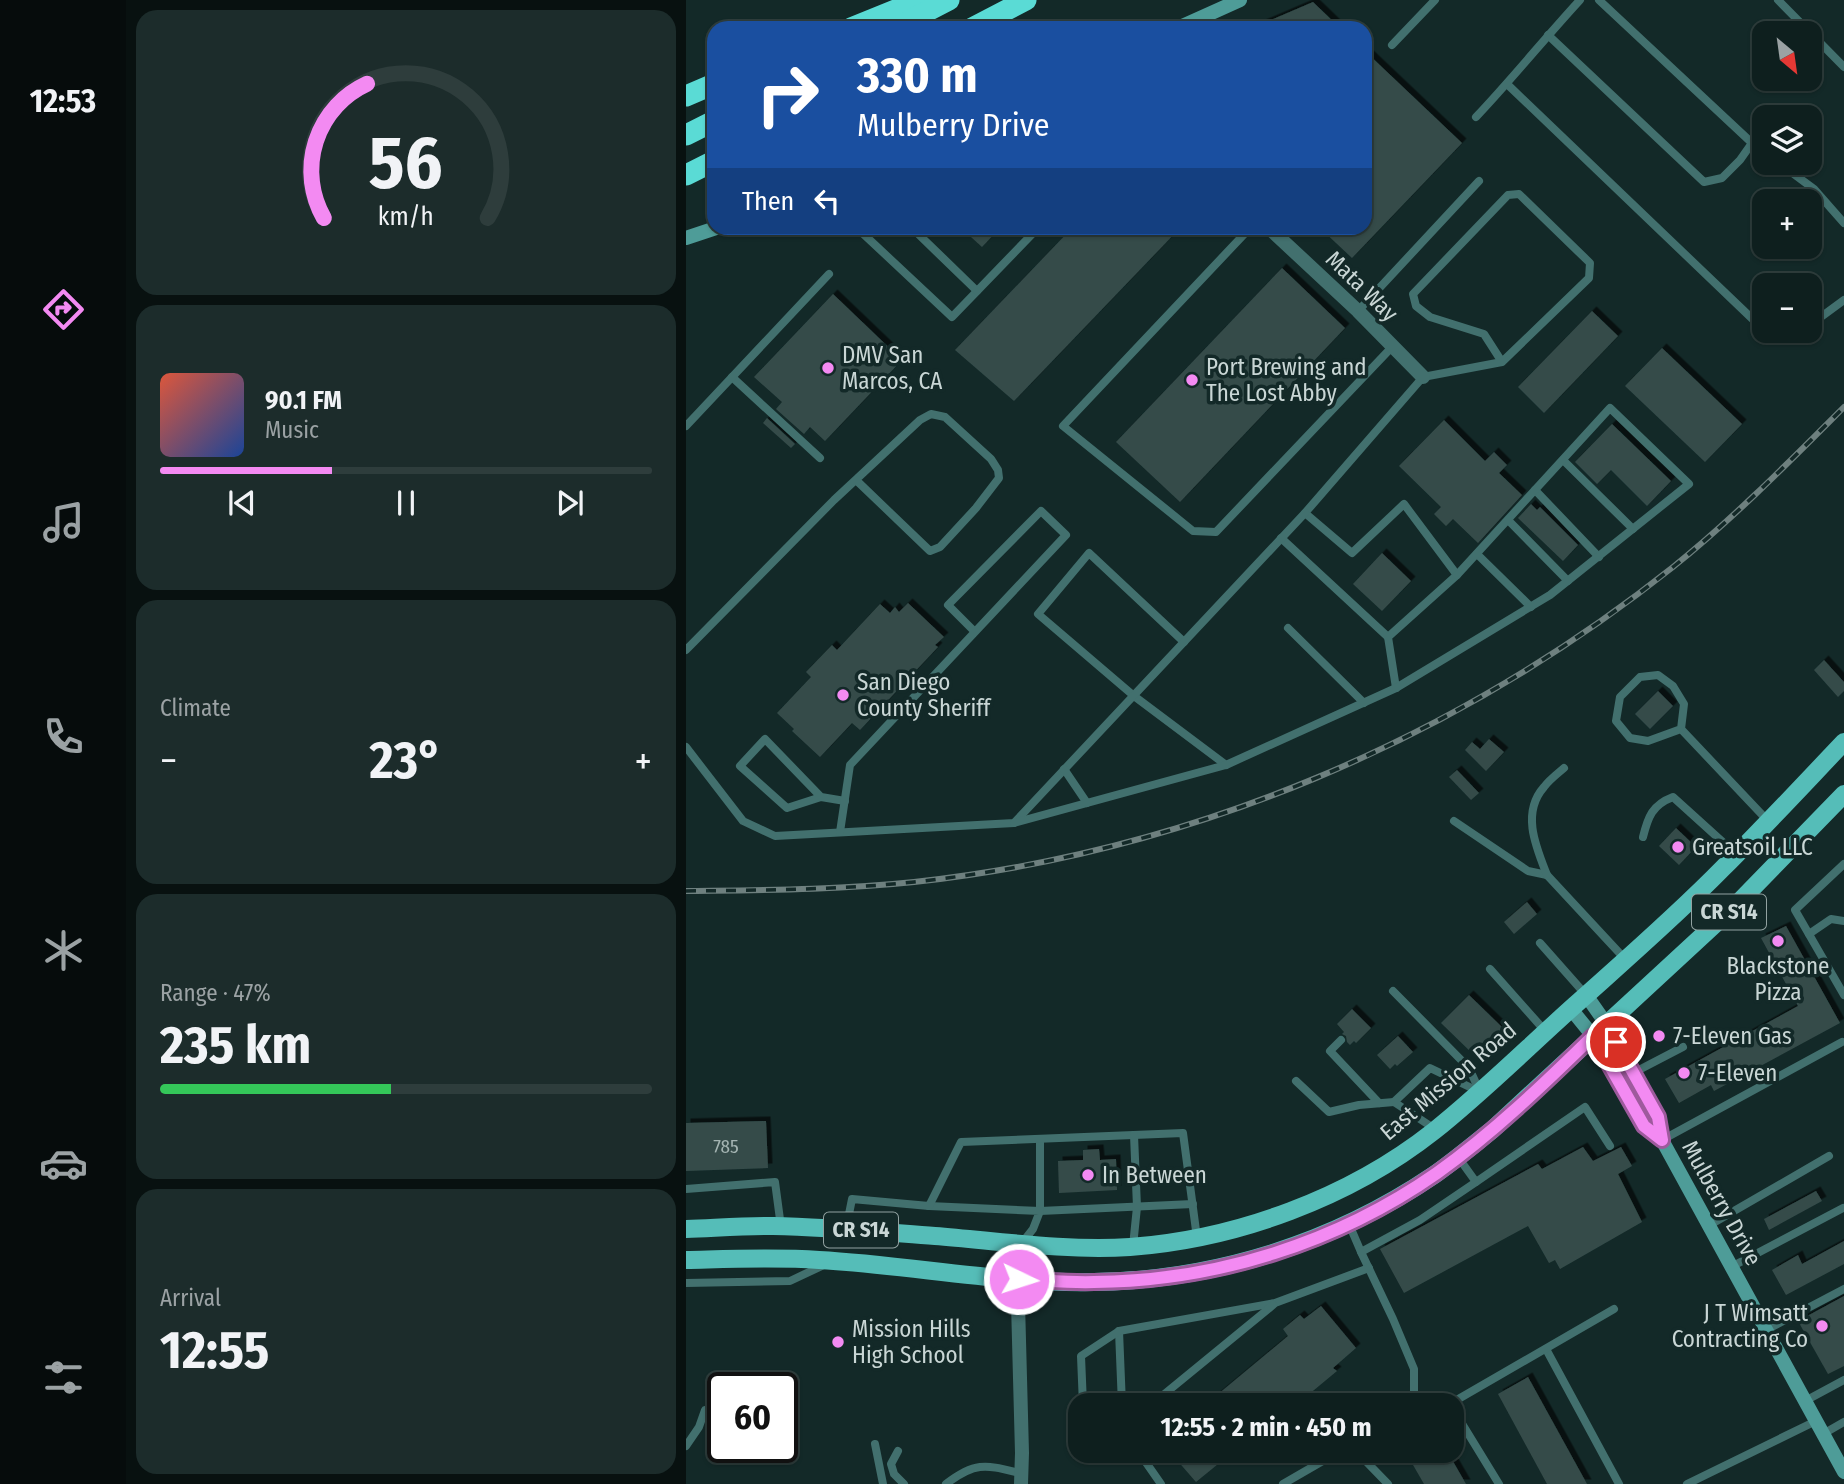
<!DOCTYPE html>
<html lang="en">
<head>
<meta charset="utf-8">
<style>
  :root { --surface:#0e1f1e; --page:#1c2c2b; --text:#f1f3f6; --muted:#9ba2a4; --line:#2e3d3c; --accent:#f38af2 }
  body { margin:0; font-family:"Fira Sans Condensed",sans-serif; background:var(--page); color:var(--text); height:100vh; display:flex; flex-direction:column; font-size:26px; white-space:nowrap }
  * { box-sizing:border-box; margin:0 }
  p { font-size:23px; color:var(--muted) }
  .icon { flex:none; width:38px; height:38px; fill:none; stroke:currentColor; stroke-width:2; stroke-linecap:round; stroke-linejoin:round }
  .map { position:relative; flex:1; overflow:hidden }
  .side { display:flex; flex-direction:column; gap:10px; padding:10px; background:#081110; width:560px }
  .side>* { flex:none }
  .banner { position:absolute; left:21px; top:21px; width:665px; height:214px; border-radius:21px; box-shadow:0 2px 5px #0004,0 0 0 2px var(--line); background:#1a4fa0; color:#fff; overflow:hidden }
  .needle { width:46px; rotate:151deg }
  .tools { position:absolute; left:1066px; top:21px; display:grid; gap:14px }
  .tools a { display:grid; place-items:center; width:70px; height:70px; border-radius:14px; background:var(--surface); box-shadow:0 2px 5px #0004,0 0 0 2px var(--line); font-size:35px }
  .speed { position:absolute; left:21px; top:1372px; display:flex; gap:14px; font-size:35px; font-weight:700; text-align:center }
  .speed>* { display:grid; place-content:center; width:91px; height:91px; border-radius:50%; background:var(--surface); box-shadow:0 2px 5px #0004,0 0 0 2px var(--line); line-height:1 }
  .speed .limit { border:4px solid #111; border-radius:10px; background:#fff; color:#111 }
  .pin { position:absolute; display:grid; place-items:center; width:60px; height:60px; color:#fff; margin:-30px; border:4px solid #fff; border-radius:50%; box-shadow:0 2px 7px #0007 }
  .me { position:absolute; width:77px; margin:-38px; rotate:94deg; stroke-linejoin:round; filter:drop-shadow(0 0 5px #0008) }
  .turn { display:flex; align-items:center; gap:24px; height:147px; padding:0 35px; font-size:32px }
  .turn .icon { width:91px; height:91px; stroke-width:2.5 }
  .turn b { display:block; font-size:49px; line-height:60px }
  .then { display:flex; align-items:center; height:66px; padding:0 35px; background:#0003; gap:14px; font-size:26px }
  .big { font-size:52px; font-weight:700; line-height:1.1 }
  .side .widget { flex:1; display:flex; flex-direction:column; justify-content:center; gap:10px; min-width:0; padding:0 24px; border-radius:21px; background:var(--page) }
  .side .dial { align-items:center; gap:0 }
  .dial svg { height:182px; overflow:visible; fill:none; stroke:var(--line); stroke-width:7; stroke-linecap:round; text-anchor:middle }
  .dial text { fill:var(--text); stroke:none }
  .song { display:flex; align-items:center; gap:21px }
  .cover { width:84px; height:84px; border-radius:10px; background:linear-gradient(135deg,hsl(10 70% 55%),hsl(220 70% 35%)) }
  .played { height:7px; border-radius:4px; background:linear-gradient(90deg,var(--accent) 35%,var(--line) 35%) }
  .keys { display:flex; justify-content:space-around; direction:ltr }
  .heat { display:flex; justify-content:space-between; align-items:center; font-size:38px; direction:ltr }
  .charge { height:10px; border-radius:5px; background:linear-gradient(90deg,#34c759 47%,var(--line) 0) }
  .trip { position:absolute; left:382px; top:1393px; width:396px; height:70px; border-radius:21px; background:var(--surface); box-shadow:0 2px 5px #0004,0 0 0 2px var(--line); font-weight:700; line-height:70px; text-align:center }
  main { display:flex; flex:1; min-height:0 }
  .tabs { display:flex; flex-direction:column; width:126px; justify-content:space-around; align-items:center; background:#060c0c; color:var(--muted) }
  .tabs .icon { width:49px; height:49px }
  .tabs .active { color:var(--accent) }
  .tabs b { font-size:32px; color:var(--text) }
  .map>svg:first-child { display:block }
  .building { fill:#354c4a; filter:url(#shadow) }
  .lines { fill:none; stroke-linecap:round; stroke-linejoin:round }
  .lane { stroke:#42706e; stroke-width:8 }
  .street { stroke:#42706e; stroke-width:14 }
  .secondary { stroke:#4e9c98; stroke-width:14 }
  .primary { stroke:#55bdb8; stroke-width:18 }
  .highway { stroke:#5adbd5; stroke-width:21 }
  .rail-casing { stroke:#6e807f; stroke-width:6 }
  .rail { stroke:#132928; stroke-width:3.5; stroke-dasharray:10; stroke-linecap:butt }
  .route-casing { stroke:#9e5a9d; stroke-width:18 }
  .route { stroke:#f38af2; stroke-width:12 }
  .poi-dot { fill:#f38af2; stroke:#132928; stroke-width:2.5 }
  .labels { text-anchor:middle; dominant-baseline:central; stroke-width:7; stroke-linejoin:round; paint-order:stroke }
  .number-label { font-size:19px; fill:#a4b4b2 }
  .shield { fill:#132928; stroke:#92a2a1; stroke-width:2 }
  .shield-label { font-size:21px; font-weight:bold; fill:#c9d6d5 }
  .street-label { font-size:23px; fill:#c9d6d5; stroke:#132928 }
  .poi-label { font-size:23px; fill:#c9d6d5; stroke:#132928; text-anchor:start }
</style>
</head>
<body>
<main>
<nav class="tabs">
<b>12:53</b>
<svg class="icon active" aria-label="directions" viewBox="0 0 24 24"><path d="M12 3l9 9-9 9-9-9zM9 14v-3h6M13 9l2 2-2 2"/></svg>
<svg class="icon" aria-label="music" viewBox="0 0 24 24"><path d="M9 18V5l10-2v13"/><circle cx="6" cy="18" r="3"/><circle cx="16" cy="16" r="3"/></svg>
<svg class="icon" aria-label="phone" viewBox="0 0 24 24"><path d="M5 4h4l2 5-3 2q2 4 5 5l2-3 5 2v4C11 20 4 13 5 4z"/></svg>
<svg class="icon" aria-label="climate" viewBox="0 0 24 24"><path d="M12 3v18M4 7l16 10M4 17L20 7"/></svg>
<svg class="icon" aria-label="car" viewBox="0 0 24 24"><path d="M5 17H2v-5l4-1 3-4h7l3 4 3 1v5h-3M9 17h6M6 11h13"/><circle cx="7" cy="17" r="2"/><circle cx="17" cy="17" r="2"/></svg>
<svg class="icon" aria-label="filters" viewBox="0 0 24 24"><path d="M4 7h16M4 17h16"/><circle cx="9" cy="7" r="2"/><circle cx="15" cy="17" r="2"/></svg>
</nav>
<section class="side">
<div class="widget dial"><svg viewBox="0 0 100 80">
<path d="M14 69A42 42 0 1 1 86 69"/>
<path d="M14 69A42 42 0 0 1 33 10" stroke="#f38af2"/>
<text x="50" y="56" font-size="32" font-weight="700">56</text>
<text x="50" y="72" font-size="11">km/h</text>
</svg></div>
<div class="widget">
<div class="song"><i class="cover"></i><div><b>90.1 FM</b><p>Music</p></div></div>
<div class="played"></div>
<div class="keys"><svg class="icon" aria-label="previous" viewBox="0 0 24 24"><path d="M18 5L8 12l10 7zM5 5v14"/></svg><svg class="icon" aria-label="pause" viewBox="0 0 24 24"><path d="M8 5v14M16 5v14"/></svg><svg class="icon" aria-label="next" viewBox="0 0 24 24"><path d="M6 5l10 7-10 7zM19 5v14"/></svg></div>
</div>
<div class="widget"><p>Climate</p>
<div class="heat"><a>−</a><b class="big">23°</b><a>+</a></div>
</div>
<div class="widget"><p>Range · 47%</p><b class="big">235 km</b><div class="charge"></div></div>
<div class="widget"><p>Arrival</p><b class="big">12:55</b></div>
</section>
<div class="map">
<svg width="1158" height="1484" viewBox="0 0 1158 1484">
  <defs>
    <filter id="shadow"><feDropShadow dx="4.5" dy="-4.5" stdDeviation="0" flood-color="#0009"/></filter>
  </defs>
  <rect width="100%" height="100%" fill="#132928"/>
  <!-- building -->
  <g class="building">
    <path d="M627,2L654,28H566Z"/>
    <path d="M679,51L776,143L666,258L634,228H679Z"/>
    <path d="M275,228H314L296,247Z"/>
    <path d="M386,228H494L328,401L269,350Z"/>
    <path d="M596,268L659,328L494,502L430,442Z"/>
    <path d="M147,294L216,360L139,441L124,427L118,434L90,409L96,402L68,377Z"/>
    <path d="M906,311L932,336L858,413L832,387Z"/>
    <path d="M976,348L1056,424L1019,462L939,386Z"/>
    <path d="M81,418L109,444L105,448L77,423Z"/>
    <path d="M758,420L799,461L808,452L821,465L813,473L836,495L792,543L767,519L760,526L748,514L755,507L713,466Z"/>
    <path d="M926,424L985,481L961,506L925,470L911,484L889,462Z"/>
    <path d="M845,504L851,510L854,507L892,545L877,561L832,518Z"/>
    <path d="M696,553L725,581L696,611L667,584Z"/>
    <path d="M222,603L258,637L249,645L252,647L174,730L166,723L134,757L106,731L108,729L91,713L125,677L120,672L146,645L151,650L194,604L204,613L209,607L213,612Z"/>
    <path d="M1138,660L1158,682V691L1152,697L1128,670Z"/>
    <path d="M972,691L987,706L964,729L949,714Z"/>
    <path d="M803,739L818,752L800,771L779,750L786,742L794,749Z"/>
    <path d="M771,770L793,793L785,800L763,777Z"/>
    <path d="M990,828L1010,847L993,865L973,846Z"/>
    <path d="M841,902L851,914L828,934L818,922Z"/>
    <path d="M1100,926L1154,1023L1028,1091L1025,1085L993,1103L979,1079L1112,1006L1075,938Z"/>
    <path d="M783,995L818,1029L790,1057L755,1023Z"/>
    <path d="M666,1009L685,1028L670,1043L668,1041L664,1045L661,1042L660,1036L656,1034L658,1032L651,1024Z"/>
    <path d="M712,1036L727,1052L711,1066L709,1064L704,1069L691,1055Z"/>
    <path d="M80,1121L82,1168L0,1171V1123Z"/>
    <path d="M897,1147L907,1161L935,1147L946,1166L932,1174L956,1222L874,1269L869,1260L863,1263L842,1226L718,1293L694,1249L852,1164L856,1169Z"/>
    <path d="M413,1149L414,1160L430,1159L431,1190L373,1193L372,1161L397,1160V1150Z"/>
    <path d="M1130,1191L1136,1201L1083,1230L1078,1219Z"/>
    <path d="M1158,1241V1264L1100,1295L1086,1270L1112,1255L1116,1264Z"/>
    <path d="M1158,1296V1366L1142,1374L1112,1321Z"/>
    <path d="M635,1306L670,1348L647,1368L651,1371L610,1405H519L602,1336L597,1329L614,1315L618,1319Z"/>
    <path d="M842,1377L901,1484H861L812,1394Z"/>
    <path d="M483,1451H548L510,1482Z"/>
    <path d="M719,1451H761L780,1484H738Z"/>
  </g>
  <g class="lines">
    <!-- lane -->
    <g class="lane">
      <path d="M913,0L1066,143L1078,152"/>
      <path d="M1092,0L1158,67"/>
      <path d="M862,35L1018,182L1036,178L1054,160L1066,143"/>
      <path d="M706,45L749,0"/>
      <path d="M821,84L1078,330"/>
      <path d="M790,117C826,79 859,38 894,0"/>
      <path d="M1093,163L1128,189L1158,223"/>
      <path d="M171,228L266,317L352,228"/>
      <path d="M226,228L291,291"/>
      <path d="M564,228L377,426L507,531L530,532L706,347"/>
      <path d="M150,230L155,228"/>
      <path d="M672,311L793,181"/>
      <path d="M1124,325L1158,300"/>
      <path d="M1078,331L1084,337H1105L1115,331"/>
      <path d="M46,377L134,458"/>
      <path d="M0,426L143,274"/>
      <path d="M877,460L947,529"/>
      <path d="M849,490L913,557"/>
      <path d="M822,520L882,581"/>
      <path d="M595,538L702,637"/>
      <path d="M791,554L845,607"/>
      <path d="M602,628L678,703"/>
      <path d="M498,642L403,553L352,614L448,696L540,765"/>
      <path d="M0,650L148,500L234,420L245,414L259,417L305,459L312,470L313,478L290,508L254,547L244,551L170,480"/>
      <path d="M710,688L702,637L771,575L718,504L666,553L619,513L737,377L816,362L903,278L904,263L833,194L822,195L727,294L730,306L744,317L798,334L816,362"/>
      <path d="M995,729L962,741L944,738L930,721L934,697L954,677L972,675L987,686L998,704L995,729L1082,821"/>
      <path d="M0,747L57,821L89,836L328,823L619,513"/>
      <path d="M378,769L401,803"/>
      <path d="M135,797L101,808L54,766L79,739L135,797L159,801"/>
      <path d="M768,821L842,871L861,875L939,959"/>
      <path d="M328,823L540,765L710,688L864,595L1003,484L924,408L771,575"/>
      <path d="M154,832L164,765L380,535L355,511L262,605L289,632"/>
      <path d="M957,837C962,817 966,805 987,797L1050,854"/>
      <path d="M1158,864L1109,910L1158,995"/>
      <path d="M861,875C850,847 835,813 858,787C863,780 871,774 878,768"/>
      <path d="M1123,934L1145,919L1158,921"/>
      <path d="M854,943L900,995"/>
      <path d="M804,969L860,1032"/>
      <path d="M707,991L783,1068L794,1092"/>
      <path d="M655,1040L644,1051L693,1103"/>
      <path d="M947,1073L997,1047"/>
      <path d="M610,1081L643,1112L673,1105L708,1102"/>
      <path d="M749,1129L708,1102L744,1068L794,1092"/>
      <path d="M354,1139V1211L507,1204"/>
      <path d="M976,1140L1156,1042"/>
      <path d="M772,1157L790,1182L899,1107L924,1146"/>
      <path d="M0,1189L89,1182L95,1227"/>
      <path d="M243,1206L354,1211L347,1229L336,1243"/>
      <path d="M663,1224L675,1252L734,1220L790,1182"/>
      <path d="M1022,1226L1143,1156"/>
      <path d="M160,1229L166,1199L243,1206L275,1142L497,1133L511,1238"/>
      <path d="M447,1246L451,1207L448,1135"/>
      <path d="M675,1252L707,1319L728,1369V1405"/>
      <path d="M1045,1267L1157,1208"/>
      <path d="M0,1283L104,1281L140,1264"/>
      <path d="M1080,1330L1158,1289"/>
      <path d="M433,1331L436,1405"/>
      <path d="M860,1349L933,1484"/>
      <path d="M1119,1401L1158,1380"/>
      <path d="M764,1404L813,1484"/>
      <path d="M397,1405L395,1356L433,1331L589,1303L683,1268"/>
      <path d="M465,1405L587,1305"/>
      <path d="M762,1405L928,1309"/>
      <path d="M1137,1434L1158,1422"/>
      <path d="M189,1444L197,1484"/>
      <path d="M0,1446L13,1427L19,1410"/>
      <path d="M212,1451L205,1464L208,1474L218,1484"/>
      <path d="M402,1451L405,1454L409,1451"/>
      <path d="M452,1451L475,1484"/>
      <path d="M670,1451L702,1484"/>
      <path d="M260,1484C290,1461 300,1465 334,1473"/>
      <path d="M597,1484L654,1451"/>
      <path d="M1001,1484L1130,1421"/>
    </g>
    <!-- street -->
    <g class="street">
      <path d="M583,228L672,311L737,377"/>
      <path d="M335,1484L336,1453L332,1303L335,1244"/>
    </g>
    <!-- secondary -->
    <g class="secondary">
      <path d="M492,28L554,0"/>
      <path d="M0,238L30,228"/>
      <path d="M900,995L921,1025L972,1117L976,1140L1158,1472"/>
      <path d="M885,1009L907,1036L958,1126L976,1140"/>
    </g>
    <!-- primary -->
    <g class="primary">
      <path d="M0,1229C29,1228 58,1226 87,1226C141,1227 195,1232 249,1236C313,1241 379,1251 444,1247C551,1239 663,1198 748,1131C797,1092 842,1047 889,1005C938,961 990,916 1037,868C1078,827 1118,784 1158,742"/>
      <path d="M0,1260C44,1259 89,1257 133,1260C224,1265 317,1284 408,1282C530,1280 647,1243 748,1175C768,1161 787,1145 806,1130L1053,902L1158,794"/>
    </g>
    <!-- highway -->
    <g class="highway">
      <path d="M165,28L234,0"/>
      <path d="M209,28L263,0"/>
      <path d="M286,28L340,0"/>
      <path d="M0,96L28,84"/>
      <path d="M0,135L28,121"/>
      <path d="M0,175L28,161"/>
    </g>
    <defs>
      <path id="rail" d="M0,891C76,890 152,890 228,882C505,852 769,740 987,567C1048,518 1103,462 1158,407"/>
    </defs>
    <!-- rail casing -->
    <use href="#rail" class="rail-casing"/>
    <!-- rail -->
    <use href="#rail" class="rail"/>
  </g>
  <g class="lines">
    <defs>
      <path id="route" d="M333,1279C358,1280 383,1283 408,1282C530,1281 651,1243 751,1173C807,1133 858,1084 907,1036L958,1126L976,1140L972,1117L930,1042"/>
    </defs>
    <!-- route casing -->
    <use href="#route" class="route-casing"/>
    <!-- route -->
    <use href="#route" class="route"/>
  </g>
  <!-- markers -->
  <g class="poi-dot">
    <circle cx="142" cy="368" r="7"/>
    <circle cx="506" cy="380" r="7"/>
    <circle cx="157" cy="695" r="7"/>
    <circle cx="992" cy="847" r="7"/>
    <circle cx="1092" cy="941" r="7"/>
    <circle cx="973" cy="1036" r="7"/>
    <circle cx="998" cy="1073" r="7"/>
    <circle cx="402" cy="1175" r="7"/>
    <circle cx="1136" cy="1326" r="7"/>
    <circle cx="152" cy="1342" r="7"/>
  </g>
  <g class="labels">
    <!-- number labels -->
    <g class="number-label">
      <text x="40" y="1146">785</text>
    </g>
    <!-- shield labels -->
    <g class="shield">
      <rect x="1006" y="894.5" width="74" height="35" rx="5"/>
      <rect x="138" y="1212.5" width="74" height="35" rx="5"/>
    </g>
    <g class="shield-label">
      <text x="1043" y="912">CR S14</text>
      <text x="175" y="1230">CR S14</text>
    </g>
    <!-- street labels -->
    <g class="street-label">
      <text transform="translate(676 286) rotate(44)">Mata Way</text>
      <text transform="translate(762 1081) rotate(-40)">East Mission Road</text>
      <text transform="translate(1036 1203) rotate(61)">Mulberry Drive</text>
    </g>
    <!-- poi labels -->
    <g class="poi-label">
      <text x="156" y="355">DMV San<tspan x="156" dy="26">Marcos, CA</tspan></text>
      <text x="520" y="367">Port Brewing and<tspan x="520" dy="26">The Lost Abby</tspan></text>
      <text x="171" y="682">San Diego<tspan x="171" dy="26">County Sheriff</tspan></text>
      <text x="1006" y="847">Greatsoil LLC</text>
      <text x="1092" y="966" text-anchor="middle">Blackstone<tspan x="1092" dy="26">Pizza</tspan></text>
      <text x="987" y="1036">7-Eleven Gas</text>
      <text x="1012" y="1073">7-Eleven</text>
      <text x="416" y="1175">In Between</text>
      <text x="1122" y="1313" text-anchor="end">J T Wimsatt<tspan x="1122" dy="26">Contracting Co</tspan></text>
      <text x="166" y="1329">Mission Hills<tspan x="166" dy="26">High School</tspan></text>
    </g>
  </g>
</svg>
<div class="tools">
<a><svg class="needle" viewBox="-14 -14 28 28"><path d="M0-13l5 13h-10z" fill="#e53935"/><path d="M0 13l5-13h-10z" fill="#9ba2a4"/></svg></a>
<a><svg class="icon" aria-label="layers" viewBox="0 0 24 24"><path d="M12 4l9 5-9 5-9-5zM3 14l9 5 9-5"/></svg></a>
<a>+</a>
<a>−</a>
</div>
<div class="speed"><div class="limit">60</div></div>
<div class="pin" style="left:930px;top:1042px;background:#d93025"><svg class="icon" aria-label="arrive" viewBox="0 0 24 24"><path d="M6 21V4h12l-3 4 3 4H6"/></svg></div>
<svg class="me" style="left:333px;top:1279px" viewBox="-20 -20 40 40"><circle r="17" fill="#f38af2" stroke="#fff" stroke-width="3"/><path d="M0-11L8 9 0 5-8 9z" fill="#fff"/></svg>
<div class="trip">12:55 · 2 min · 450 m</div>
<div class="banner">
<div class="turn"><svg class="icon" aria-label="right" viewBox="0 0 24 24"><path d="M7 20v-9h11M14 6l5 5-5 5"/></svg><div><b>330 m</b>Mulberry Drive</div></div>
<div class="then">Then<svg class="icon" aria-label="left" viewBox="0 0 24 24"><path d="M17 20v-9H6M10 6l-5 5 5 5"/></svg></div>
</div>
</div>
</main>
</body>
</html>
